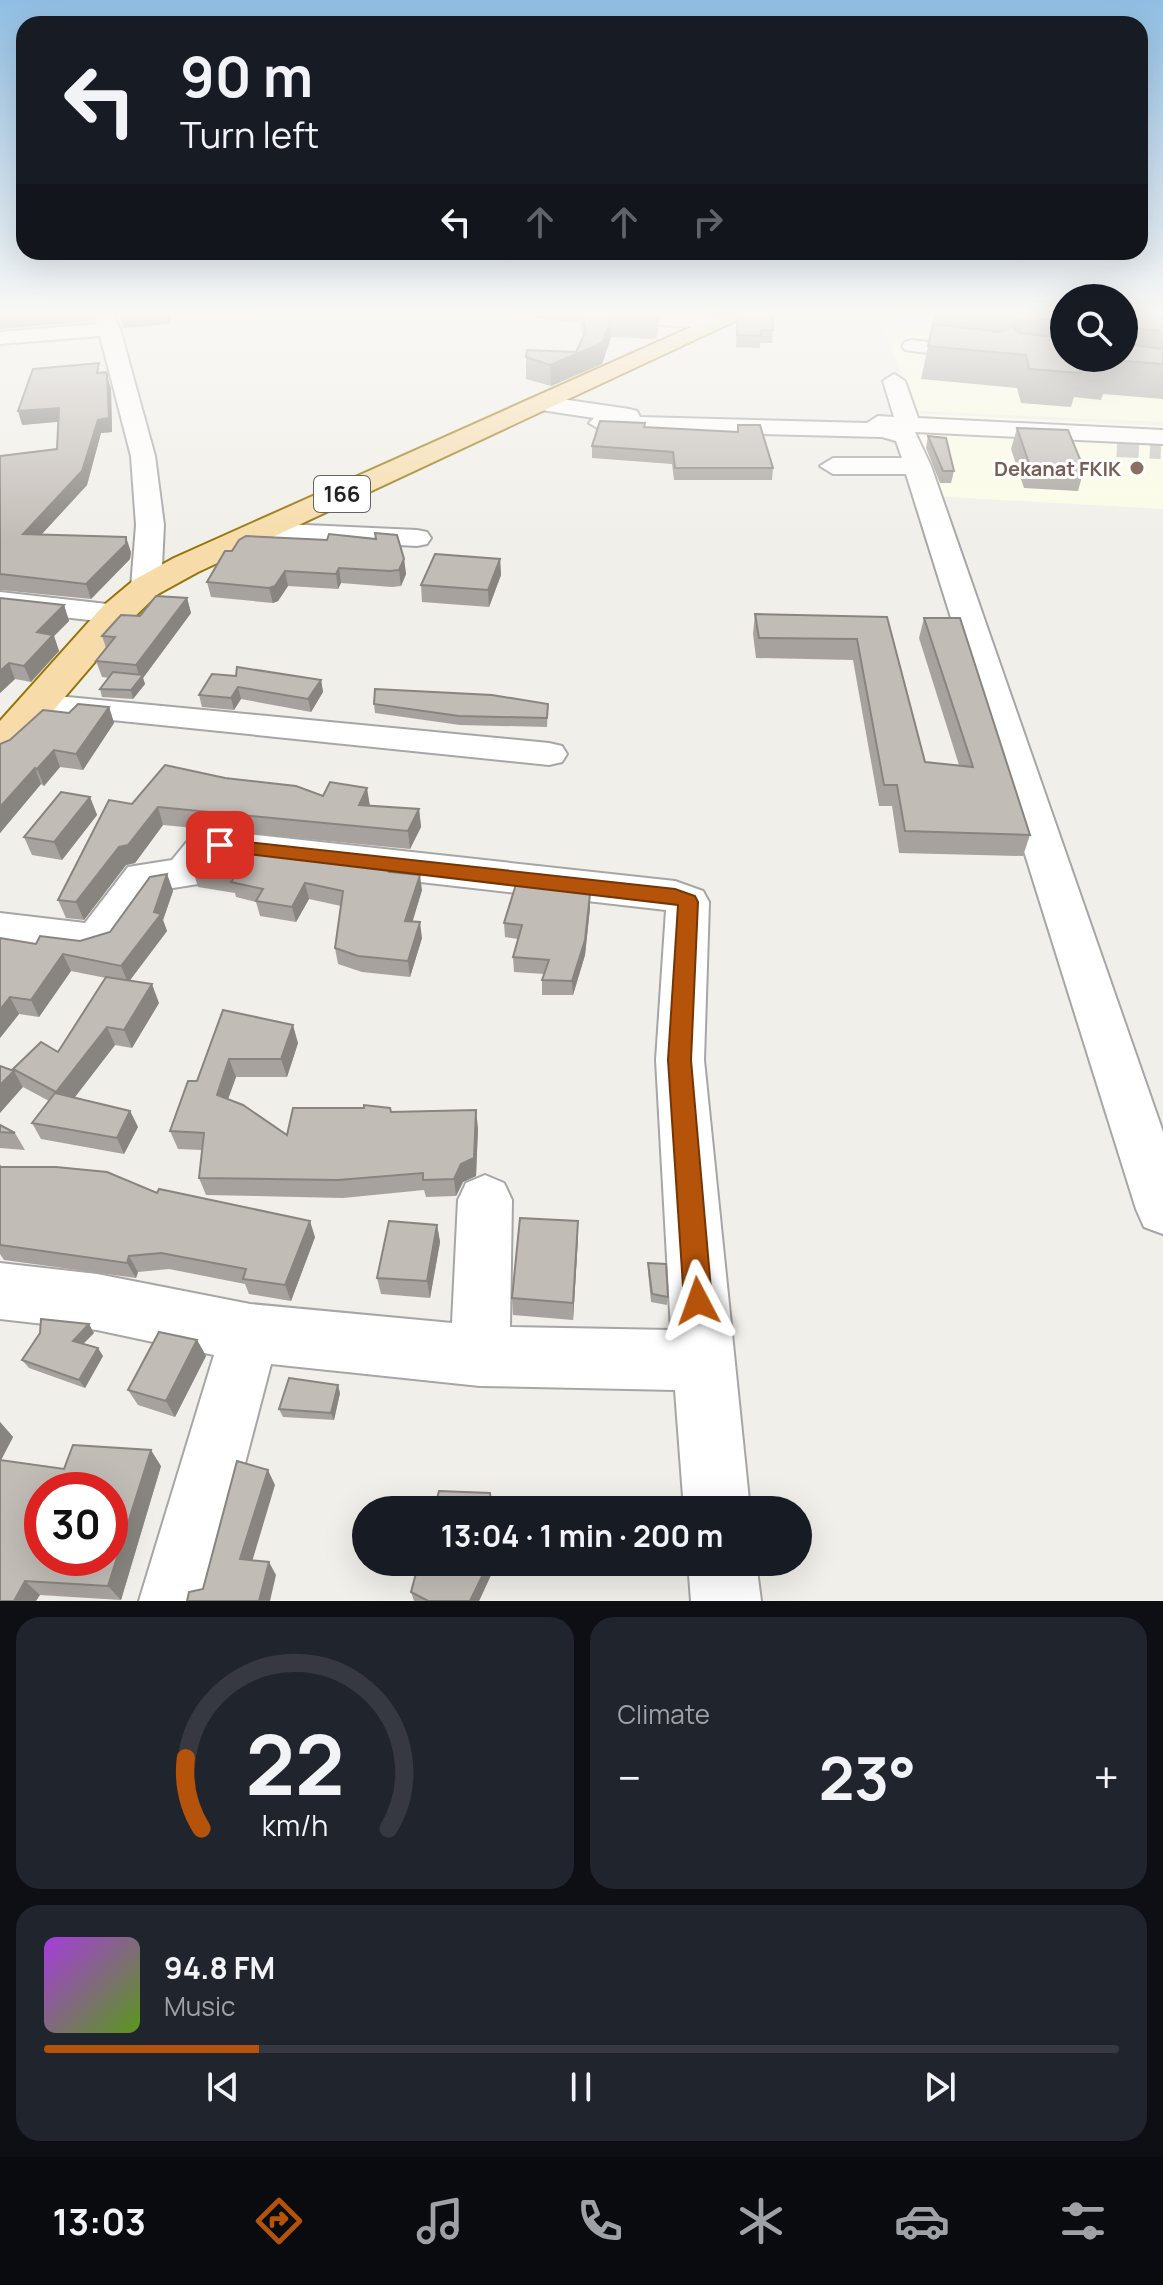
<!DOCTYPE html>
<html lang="en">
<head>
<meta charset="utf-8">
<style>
  :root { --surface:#171b24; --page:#20242c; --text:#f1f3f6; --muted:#9ea1a6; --line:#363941; --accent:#b45309 }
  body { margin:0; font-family:Manrope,sans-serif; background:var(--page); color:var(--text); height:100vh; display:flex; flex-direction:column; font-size:30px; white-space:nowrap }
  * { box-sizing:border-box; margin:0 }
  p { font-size:26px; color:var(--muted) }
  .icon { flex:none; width:44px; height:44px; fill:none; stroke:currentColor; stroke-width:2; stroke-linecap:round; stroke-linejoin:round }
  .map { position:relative; height:1601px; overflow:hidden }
  .sheet { display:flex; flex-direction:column; gap:16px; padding:16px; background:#0d0f14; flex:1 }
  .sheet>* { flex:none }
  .banner { position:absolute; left:16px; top:16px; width:1132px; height:244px; border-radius:24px; box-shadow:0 8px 32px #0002; background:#171b24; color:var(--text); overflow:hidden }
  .tools { position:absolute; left:1050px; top:284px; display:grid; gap:16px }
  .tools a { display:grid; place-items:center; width:88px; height:88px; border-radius:50%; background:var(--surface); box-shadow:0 8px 32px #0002; font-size:40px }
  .speed { position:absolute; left:24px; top:1472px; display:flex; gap:16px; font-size:40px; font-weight:700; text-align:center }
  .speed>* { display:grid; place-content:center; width:104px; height:104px; border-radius:50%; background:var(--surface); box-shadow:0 8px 32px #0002; line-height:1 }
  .speed .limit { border:12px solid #d22; background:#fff; color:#111 }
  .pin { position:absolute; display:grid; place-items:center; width:68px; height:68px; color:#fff; margin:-34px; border-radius:16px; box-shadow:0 4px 12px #0006 }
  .me { position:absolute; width:88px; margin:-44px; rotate:356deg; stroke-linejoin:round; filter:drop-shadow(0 0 6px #0008) }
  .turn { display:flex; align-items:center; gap:28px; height:168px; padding:0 32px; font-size:36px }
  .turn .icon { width:104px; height:104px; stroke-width:2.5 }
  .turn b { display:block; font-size:56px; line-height:68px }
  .lanes { display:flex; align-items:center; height:76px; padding:0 32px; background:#0003; justify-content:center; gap:40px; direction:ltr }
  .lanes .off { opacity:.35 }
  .big { font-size:60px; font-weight:700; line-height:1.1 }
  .sheet .tile { flex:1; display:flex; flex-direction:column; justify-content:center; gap:12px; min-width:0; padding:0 28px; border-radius:24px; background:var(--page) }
  .sheet .dial { align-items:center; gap:0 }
  .dial svg { height:208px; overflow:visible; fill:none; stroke:var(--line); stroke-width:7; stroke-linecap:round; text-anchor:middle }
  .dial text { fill:var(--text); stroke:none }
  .song { display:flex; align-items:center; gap:24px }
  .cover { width:96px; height:96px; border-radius:12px; background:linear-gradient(135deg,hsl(280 70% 55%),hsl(90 70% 35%)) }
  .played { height:8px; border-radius:4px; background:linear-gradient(90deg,var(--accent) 20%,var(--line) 20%) }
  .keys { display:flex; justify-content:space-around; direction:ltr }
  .heat { display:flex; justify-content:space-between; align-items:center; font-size:44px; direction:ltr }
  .sheet .tiles { flex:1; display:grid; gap:16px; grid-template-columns:1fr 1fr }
  .tile:last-child { grid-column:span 2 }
  .trip { position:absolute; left:352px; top:1496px; width:460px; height:80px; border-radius:40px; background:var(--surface); box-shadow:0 8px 32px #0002; font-weight:700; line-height:80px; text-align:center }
  .tab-bar { display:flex; height:128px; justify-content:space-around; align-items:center; background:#090b0e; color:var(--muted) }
  .tab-bar .icon { width:56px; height:56px }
  .tab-bar .selected { color:var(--accent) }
  .tab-bar b { font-size:36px; color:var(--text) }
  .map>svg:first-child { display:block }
  .education { fill:#fbfde6 }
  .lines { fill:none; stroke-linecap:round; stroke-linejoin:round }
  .minor-tunnel { stroke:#c8c6c1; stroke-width:22; stroke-dasharray:22 11; stroke-linecap:butt }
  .minor-casing { stroke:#a6a6a6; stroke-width:4 }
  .major-casing { stroke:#95740a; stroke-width:4 }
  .minor { fill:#fff; fill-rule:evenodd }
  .major { fill:#f7dca9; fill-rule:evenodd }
  .wall { fill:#a7a29d }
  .shaded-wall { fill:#88847f }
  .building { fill:#c2bcb6; stroke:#88847f; stroke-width:2; fill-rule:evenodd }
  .route { fill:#b45309; stroke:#753606; stroke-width:2 }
  .education-dot { fill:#8d6e63; stroke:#fff; stroke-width:3 }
  .labels { text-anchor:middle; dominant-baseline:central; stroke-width:6; stroke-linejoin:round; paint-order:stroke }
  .far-education-label { font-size:20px; font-weight:bold; fill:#785e54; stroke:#fff; text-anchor:end }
  .shield { fill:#fff; stroke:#646464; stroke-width:2 }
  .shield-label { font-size:22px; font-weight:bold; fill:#222 }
</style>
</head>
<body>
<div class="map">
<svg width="1163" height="1601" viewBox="0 0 1163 1601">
  <rect width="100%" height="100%" fill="#f1efe9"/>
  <!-- education -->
  <g class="education">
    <path d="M879,315H1064V358H1124L1163,315V422L916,411Z"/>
    <path d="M914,413L1163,426V509L930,496Z"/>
  </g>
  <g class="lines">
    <!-- minor-tunnel -->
    <path class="minor-tunnel" d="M1117,446L1161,448"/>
    <defs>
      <g id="minor">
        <path d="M95,315H114L120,329L155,456L164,525L161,587L157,593H135L131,587L136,525L131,456L100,336L0,344V332L97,324Z"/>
        <path d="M664,315L720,316L730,322L720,328L658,325L655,321Z"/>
        <path d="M912,340L977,347L987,353L977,359L905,350L902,346L905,342Z"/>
        <path d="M894,374L905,381L918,418L1163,430V444L915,432L931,466L1163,1132V1234L1144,1227L1136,1209L906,474H833L820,466L833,458H902L896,441L882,437L601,430L589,423L594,418L541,410L530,403L541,396L629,409L637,411L640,417L867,423L878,416L894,417L883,381Z"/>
        <path d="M261,523L417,530L427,532L431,538L427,544L417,546L251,537L247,531L251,525Z"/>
        <path d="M0,592L116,605L127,607L131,614L127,621L116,623L0,610Z"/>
        <path d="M36,694L549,743L562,746L567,754L562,762L549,765L24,711L19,704L24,697Z"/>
        <path d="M220,831L675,881L703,891L709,902L704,1060L750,1510H684L675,1390L480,1386L271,1364L209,1601H139L214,1355L97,1330L0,1319V1263L97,1274L250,1304L452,1323L458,1200L466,1183L485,1175L504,1183L512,1200L510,1327L671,1330L656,1060L666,910L220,859L198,884L154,891L114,947L87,955L0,945V913L85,923L128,867L172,860L190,838Z"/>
        <path d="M688,1562H756L761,1601H691Z"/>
      </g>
      <path id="major" d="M718,315H748L198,572L158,594L129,622L15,755L0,759V721L103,606L134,580L174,558Z"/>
    </defs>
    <!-- minor casing -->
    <use href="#minor" class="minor-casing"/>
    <!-- major casing -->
    <use href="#major" class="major-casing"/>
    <!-- minor -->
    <use href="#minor" class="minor"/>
    <!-- major -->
    <use href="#major" class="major"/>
  </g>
  <!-- wall -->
  <g class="wall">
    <path d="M536,315H659L658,328L656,339L611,337L602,364L551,386L526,379V357L576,352L583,337L580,322L547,320L536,317Z"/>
    <path d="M738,315L773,330L772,343H760V348L736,347Z"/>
    <path d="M935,315H1064V358H1124V315H1163V399L1103,394L1101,400L1074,397L1071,407L1021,403L1017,388L921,379Z"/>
    <path d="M102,372H106L111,389L112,432L101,433L87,485L41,535L131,552L130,559L91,599L0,590V456L57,449L58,422L22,425Z"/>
    <path d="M738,425L773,468L772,480H674L672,464L592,458V446L645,428L737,432Z"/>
    <path d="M1017,428L1084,469L1078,491L1024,488L1011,449Z"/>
    <path d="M928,436L954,471L951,483H940L926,448Z"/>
    <path d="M232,551L404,559L406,574L401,586L392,587L341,583L338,589L288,586L278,601L273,603L211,597L207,582Z"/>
    <path d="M500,559L501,575L489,607L422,602L421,585Z"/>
    <path d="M0,598L64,605L69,621L54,636L59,651L31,682L15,679L0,693Z"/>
    <path d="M187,598L191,613L143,678L145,684L133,699L102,697L100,689L109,678L102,677L96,661L106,648L102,636L140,616Z"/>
    <path d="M755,614L887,617L925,762L959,765L919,638L924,618L1030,835L1023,856L899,853L892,806H879L853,660L756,658L753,634Z"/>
    <path d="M236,676L321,680L323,692L311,712L241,699L234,710L202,707L199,695Z"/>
    <path d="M374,704H548L547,727L460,725L375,713Z"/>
    <path d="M109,707L114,723L83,770L60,767L44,786L41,784L0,833V744L10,740L69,713Z"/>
    <path d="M225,778L370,806L419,809L421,827L410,849L163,825L135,863L126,865L84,920L66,918L58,900L132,804Z"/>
    <path d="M90,797L97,815L62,860L32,855L24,837Z"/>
    <path d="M392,866L393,872L422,890L412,921L422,938L410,977L362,972L338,964L335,948L341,906L309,899L296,922L260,916L256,902L236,897L235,893L198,887L193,871Z"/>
    <path d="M167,874L173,891L163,920L167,931L129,981L159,1003L132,1048L115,1045L74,1098L130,1111L138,1127L124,1154L41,1139L32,1123L49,1101L23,1087L13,1071L58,1052L106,978L71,971L39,1017L19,1014L0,1038V938L36,944L80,941L110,932Z"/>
    <path d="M590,894V908L585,955L573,995H542V980L544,974L514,972L513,957L518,939L505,937L504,923Z"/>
    <path d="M223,1010L298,1043L287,1077H236L228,1099L287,1135L391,1112L478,1128L476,1176L463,1182L456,1196L426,1197L424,1190L343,1198L206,1195L199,1178L202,1150L178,1149L170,1131L197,1081Z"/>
    <path d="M0,1125L15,1133L25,1150L0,1148Z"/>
    <path d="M0,1164L2,1167L157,1193L315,1237L291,1301L249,1294L245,1284L169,1269L138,1272L136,1278L4,1260L0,1254Z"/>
    <path d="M437,1225L440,1242L430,1298L381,1294L377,1278Z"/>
    <path d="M578,1238L573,1320L513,1315L512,1298Z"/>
    <path d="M648,1263L668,1297L667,1305L651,1302L648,1271Z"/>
    <path d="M94,1333L83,1344L103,1356L85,1388L29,1368L22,1360Z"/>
    <path d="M197,1340L206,1356L175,1417L138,1405L128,1390Z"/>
    <path d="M340,1393L334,1420L283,1417L279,1409Z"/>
    <path d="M0,1422L13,1437L1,1460L64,1469L161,1466L121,1600L40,1595L0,1601Z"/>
    <path d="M497,1562L479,1601H414L411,1592Z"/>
  </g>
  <!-- shaded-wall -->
  <g class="shaded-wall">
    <path d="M0,315H94L93,321L0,329Z"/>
    <path d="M120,315H170V324L123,328Z"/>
    <path d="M658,315H659L658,328L656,339Z"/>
    <path d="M612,316L611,337L602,364L551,386L550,365L602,343Z"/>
    <path d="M1025,317L1017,349L1007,354L1014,322Z"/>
    <path d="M107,376L111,389L112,432L101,433L87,485L28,549L23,534Z"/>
    <path d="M59,408L63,421L22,425L18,411Z"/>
    <path d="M126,537L131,552L130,559L91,599L86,584Z"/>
    <path d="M404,559L406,574L401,586L399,570Z"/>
    <path d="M500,559L501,575L489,607L488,590Z"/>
    <path d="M339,568L341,583L338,589L336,574Z"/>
    <path d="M285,571L288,586L278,601L273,603L269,588Z"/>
    <path d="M187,598L191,613L143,678L145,684L133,699L131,690L140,679L136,665Z"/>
    <path d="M64,605L69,621L54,636L59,651L31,682L24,666L37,632Z"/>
    <path d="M9,663L15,679L0,693V671Z"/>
    <path d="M321,680L323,692L311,712L308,699Z"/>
    <path d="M238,687L241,699L234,710L231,698Z"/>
    <path d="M109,707L114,723L83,770L76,754Z"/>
    <path d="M54,750L60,767L44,786L37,769Z"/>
    <path d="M35,768L41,784L0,833V807Z"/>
    <path d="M367,788L370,806L359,805Z"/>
    <path d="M90,797L97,815L62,860L54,842Z"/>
    <path d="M158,807L163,825L135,863L126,865L84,920L76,902L119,847Z"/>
    <path d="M419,809L421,827L410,849L408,831Z"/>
    <path d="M167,874L173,891L163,920L167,931L128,983L121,966L154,912Z"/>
    <path d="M420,875L422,890L408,937L405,921Z"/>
    <path d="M305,883L309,899L296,922L292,907Z"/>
    <path d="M590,894V908L585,955L573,995L572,981Z"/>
    <path d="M420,922L422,938L410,977L408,961Z"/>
    <path d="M63,954L71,971L39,1017L31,1000Z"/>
    <path d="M152,984L159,1003L132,1048L124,1030Z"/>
    <path d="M10,997L19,1014L0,1038V1010Z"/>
    <path d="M293,1025L298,1043L287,1077L281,1059Z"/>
    <path d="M107,1027L115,1045L65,1110L56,1092Z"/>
    <path d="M229,1059L236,1077L223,1113L217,1095Z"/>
    <path d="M14,1071L23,1087L0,1113V1085Z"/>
    <path d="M476,1110L478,1128L476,1176L463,1182L456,1196L454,1179Z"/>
    <path d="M130,1111L138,1127L124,1154L117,1138Z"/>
    <path d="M310,1221L315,1237L291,1301L285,1285Z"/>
    <path d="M578,1221V1238L573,1320V1303Z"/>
    <path d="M437,1225L440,1242L430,1298L427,1281Z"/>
    <path d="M129,1256L138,1272L136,1278L127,1263Z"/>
    <path d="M89,1324L94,1333L78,1349L73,1341Z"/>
    <path d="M197,1340L206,1356L175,1417L166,1401Z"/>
    <path d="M98,1348L103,1356L85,1388L79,1380Z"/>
    <path d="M338,1385L340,1393L334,1420L331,1413Z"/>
    <path d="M0,1422L13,1437L0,1462Z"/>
    <path d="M151,1450L161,1466L121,1600L108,1586Z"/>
    <path d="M268,1470L275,1485L249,1572L240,1559Z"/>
    <path d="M269,1562L276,1575L270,1601H259Z"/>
    <path d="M489,1562H497L479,1601H470Z"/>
    <path d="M25,1581L40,1595L36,1601H14Z"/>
  </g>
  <!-- building -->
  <g class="building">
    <path d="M582,315H658L657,318L612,316L602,343L550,365L526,357L527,350L576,352L586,331Z"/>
    <path d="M738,315H773V330H761V336L737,335Z"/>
    <path d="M1003,315H1064V321L1025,317L1014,322Z"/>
    <path d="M1124,315H1163V331L1124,327Z"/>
    <path d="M933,324L1001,332L1012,326L1018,333L1064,338V358H1124V344L1163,349V364L1111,360L1112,366L1077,362L1081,373L1029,369L1026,355L928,346Z"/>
    <path d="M99,363L97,373L106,372L107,376L109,418L98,420L82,471L23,534L126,537V544L86,584L0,574V456L57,449L59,408L18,411L33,369Z"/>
    <path d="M600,421L645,423L644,427L738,432V425H760L773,468H675L673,452L592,446Z"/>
    <path d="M1017,428L1068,430L1084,469L1030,466Z"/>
    <path d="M928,436L946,438L954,471H943Z"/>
    <path d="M375,533L397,535L404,559L399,570L390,571L339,568L336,574L285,571L275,586L269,588L207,582L225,551H232L239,540L246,536L327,540L329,534L376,539Z"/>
    <path d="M435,554L500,559L488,590L421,585Z"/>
    <path d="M156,596L187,598L136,665L96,661L115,637L102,636L121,615L140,616Z"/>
    <path d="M0,598L64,605L37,632L53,635L24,666L9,663L0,671Z"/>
    <path d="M755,614L887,617L925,762L973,767L924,618H960L1030,835L905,831L897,785H884L857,639L759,638Z"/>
    <path d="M237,667L321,680L308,699L238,687L231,698L199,695L212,674L236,676Z"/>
    <path d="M113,672L143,675L131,690L100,689Z"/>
    <path d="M375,689L492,695L548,704L547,718L459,716L374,704Z"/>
    <path d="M78,704L109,707L76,754L54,750L37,769L35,768L0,807V744L10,740L43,710L69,713Z"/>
    <path d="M165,765L225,778L296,786L323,796L330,782L367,788L359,805L419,809L408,831L158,807L128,845L119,847L76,902L58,900L109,800L132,804Z"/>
    <path d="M61,792L90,797L54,842L24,837Z"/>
    <path d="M217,847L392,866L389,872L420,875L405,921L420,922L408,961L358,956L335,948L343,891L305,883L292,907L256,901L263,889L231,882L234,878L193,871Z"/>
    <path d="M167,874L154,912L161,914L121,966L63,954L31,1000L10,997L0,1010V938L36,944L40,936L80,941L110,932L150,877Z"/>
    <path d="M516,884L590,894L585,940L572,981L542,980L549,960L513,957L522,925L504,923Z"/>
    <path d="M106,977L152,984L124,1030L107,1027L56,1092L13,1069L41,1042L58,1052Z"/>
    <path d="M223,1010L293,1025L281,1059H229L217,1095L243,1105L287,1135L293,1108H364V1105L390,1108L391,1112L476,1110L474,1158L461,1164L454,1179L423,1180V1173L338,1180L199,1178L204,1133L170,1131L188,1081H197Z"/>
    <path d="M0,1066L14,1071L0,1085Z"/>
    <path d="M55,1093L130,1111L117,1138L32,1123Z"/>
    <path d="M0,1125L15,1133L0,1132Z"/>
    <path d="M0,1167H56L107,1172L157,1193L159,1189L310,1221L285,1285L243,1279L246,1269L161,1253L129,1256L127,1263L0,1245Z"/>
    <path d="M520,1218L578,1221L573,1303L512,1298Z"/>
    <path d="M389,1221L437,1225L427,1281L377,1278Z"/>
    <path d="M648,1263L666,1264L668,1297L652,1294Z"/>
    <path d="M41,1319L89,1324L73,1341L98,1348L79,1380L22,1360L40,1333Z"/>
    <path d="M159,1332L197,1340L166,1401L128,1390Z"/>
    <path d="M289,1378L338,1385L331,1413L279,1409Z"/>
    <path d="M73,1445L151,1450L108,1586L25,1581L14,1601H0V1460L64,1469ZM42,1490H110V1558H42Z"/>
    <path d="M237,1461L268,1470L240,1559L269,1562L259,1601H187L189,1592L203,1589Z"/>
    <path d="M439,1491L490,1493L492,1510H434Z"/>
    <path d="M419,1562H489L470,1601H428L411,1592Z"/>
  </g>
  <!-- sky -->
  <linearGradient id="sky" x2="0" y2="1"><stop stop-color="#90bee3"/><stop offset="0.58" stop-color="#f9f8f5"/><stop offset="1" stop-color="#f9f8f5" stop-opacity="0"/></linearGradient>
  <rect width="1163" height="540" fill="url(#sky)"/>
  <!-- route -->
  <path class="route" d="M220,839L675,889L695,896L698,902L691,1060L712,1301L708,1311L698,1315L688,1311L684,1301L668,1060L678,905L213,850L210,845Z"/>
  <!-- markers -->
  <circle class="education-dot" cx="1137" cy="468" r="8"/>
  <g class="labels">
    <!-- far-education labels -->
    <g class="far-education-label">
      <text x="1121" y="468">Dekanat FKIK</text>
    </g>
    <!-- shield labels -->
    <rect class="shield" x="314" y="476" width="56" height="36" rx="6"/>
    <g class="shield-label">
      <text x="342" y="494">166</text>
    </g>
  </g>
</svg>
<div class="tools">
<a><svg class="icon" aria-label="search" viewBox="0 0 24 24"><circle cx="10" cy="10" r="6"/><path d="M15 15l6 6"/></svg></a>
</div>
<div class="speed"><div class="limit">30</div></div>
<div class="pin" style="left:220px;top:845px;background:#d93025"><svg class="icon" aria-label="arrive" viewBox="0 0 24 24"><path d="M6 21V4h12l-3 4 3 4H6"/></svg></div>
<svg class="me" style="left:698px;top:1301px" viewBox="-20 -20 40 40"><path d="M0-17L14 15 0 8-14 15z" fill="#b45309" stroke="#fff" stroke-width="4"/></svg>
<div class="trip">13:04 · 1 min · 200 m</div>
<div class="banner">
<div class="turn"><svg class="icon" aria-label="left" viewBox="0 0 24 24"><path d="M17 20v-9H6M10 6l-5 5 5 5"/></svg><div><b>90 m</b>Turn left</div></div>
<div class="lanes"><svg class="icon" aria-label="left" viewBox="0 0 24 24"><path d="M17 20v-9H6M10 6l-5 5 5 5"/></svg><svg class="icon off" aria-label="ahead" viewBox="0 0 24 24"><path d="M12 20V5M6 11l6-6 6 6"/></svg><svg class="icon off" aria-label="ahead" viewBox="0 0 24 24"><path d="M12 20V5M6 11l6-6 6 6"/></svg><svg class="icon off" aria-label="right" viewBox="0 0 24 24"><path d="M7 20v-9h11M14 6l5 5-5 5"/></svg></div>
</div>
</div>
<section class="sheet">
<div class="tiles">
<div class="tile dial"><svg viewBox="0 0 100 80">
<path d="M14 69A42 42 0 1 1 86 69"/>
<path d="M14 69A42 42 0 0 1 8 42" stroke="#b45309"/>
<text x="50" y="56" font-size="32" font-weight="700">22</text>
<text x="50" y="72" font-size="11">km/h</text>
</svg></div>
<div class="tile"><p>Climate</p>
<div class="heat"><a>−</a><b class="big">23°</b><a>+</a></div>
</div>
<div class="tile">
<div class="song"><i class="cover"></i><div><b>94.8 FM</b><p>Music</p></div></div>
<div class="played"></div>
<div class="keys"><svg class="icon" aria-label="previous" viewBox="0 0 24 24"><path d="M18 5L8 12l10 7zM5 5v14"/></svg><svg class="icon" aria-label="pause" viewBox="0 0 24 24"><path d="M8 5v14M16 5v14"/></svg><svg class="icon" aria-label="next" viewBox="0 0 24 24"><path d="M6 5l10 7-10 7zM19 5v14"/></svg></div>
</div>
</div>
</section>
<nav class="tab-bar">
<b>13:03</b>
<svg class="icon selected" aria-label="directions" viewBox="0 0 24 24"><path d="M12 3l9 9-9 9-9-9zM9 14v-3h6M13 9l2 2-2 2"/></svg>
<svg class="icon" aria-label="music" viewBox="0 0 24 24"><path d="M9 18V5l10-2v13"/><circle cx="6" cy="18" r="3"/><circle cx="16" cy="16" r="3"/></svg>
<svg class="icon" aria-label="phone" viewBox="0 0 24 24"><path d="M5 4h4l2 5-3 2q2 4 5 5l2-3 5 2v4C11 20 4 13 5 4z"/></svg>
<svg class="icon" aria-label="climate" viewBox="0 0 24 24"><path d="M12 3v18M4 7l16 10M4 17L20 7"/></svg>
<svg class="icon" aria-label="car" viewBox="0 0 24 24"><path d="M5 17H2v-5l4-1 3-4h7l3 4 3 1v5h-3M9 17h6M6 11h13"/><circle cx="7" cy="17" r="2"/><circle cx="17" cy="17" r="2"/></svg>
<svg class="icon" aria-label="filters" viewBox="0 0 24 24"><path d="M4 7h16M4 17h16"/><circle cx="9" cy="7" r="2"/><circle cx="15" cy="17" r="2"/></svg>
</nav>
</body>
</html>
